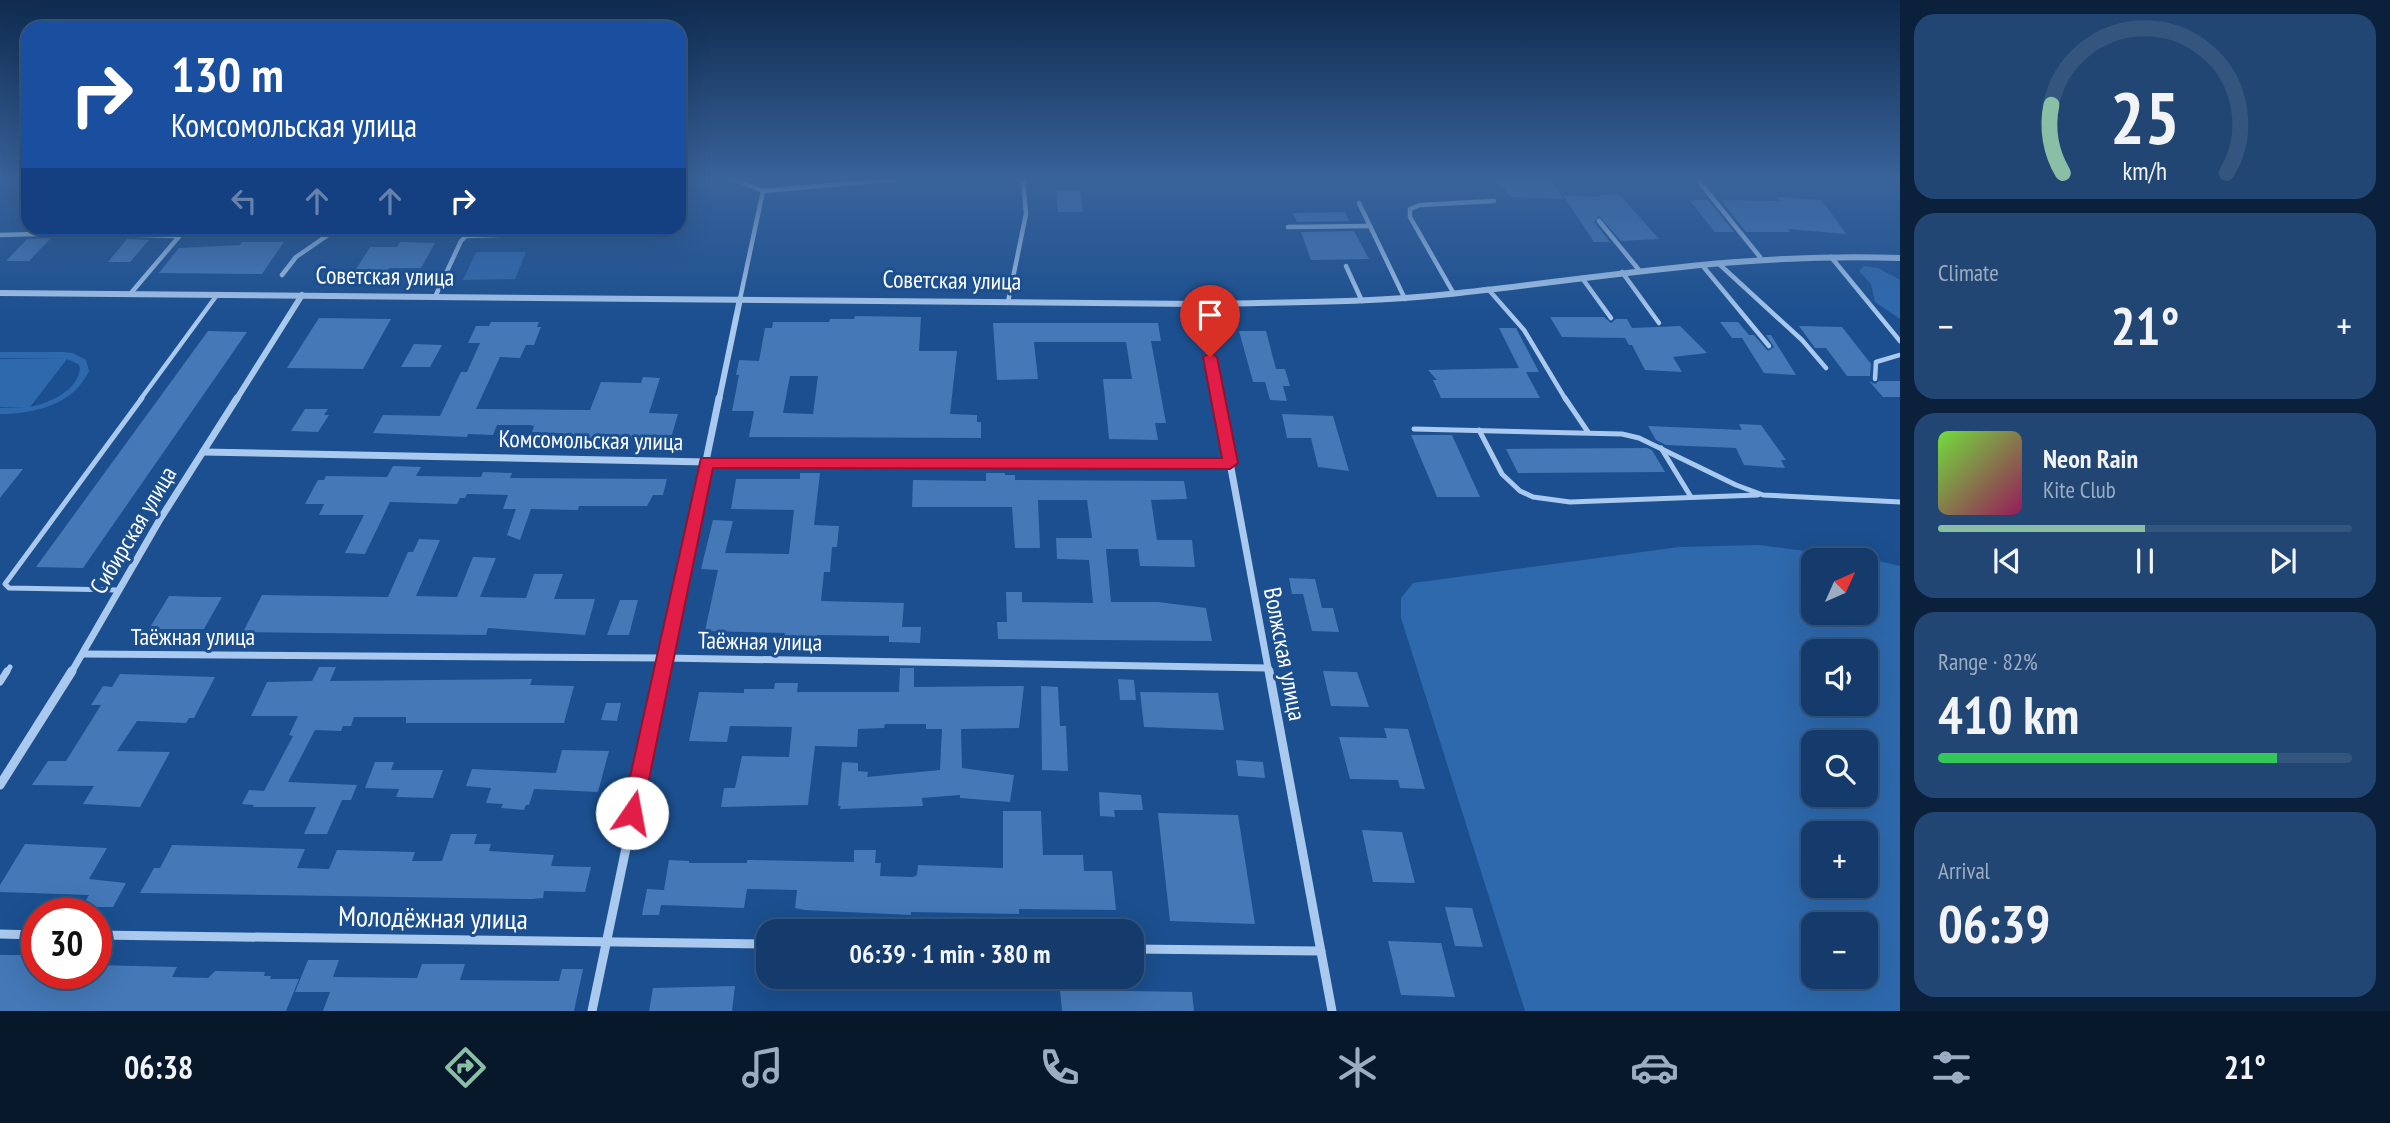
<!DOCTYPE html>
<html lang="en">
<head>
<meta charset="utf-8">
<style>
  :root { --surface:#143b6b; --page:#214673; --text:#f1f3f6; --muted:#9dadc1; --line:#33557e; --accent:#8abfa5 }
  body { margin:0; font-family:"PT Sans Narrow",sans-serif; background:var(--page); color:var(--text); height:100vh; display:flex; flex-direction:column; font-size:26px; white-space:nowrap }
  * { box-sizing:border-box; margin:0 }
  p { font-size:23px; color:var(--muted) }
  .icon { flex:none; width:38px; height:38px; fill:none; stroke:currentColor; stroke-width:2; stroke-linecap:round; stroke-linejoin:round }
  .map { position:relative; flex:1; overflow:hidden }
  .sheet { display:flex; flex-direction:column; gap:14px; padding:14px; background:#0b203b; width:490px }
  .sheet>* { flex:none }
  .top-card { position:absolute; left:21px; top:21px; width:665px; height:214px; border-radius:21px; box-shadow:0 7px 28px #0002,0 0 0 2px var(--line); background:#1a4fa0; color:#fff; overflow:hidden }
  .needle { width:46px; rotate:45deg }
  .controls { position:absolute; left:1801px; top:548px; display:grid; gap:14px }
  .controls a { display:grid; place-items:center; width:77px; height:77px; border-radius:14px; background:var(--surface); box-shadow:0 7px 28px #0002,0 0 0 2px var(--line); font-size:35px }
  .speed { position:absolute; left:21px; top:898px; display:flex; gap:14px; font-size:35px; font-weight:700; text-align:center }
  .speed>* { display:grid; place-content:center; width:91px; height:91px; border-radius:50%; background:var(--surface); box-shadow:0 7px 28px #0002,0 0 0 2px var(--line); line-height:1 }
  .speed .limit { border:10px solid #d22; background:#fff; color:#111 }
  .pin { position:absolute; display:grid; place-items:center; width:60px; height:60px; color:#fff; margin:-72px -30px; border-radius:50% 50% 50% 0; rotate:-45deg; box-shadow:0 0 7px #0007 }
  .pin .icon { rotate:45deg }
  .me { position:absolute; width:77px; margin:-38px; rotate:12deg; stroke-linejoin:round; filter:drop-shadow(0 0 5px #0008) }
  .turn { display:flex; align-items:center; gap:24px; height:147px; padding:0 35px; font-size:32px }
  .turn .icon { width:91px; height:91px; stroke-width:2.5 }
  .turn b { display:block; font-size:49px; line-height:60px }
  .lanes { display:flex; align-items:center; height:66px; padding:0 35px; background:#0003; justify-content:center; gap:35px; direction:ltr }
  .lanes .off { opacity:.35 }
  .big { font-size:52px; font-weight:600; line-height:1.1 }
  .sheet .tile { flex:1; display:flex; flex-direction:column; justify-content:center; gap:10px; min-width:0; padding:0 24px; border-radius:21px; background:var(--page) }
  .sheet .dial { align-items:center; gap:0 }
  .dial svg { height:182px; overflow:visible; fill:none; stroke:var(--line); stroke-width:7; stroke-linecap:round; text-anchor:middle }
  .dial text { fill:var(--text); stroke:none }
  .song { display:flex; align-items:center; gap:21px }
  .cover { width:84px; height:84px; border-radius:10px; background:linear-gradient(135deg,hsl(100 70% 55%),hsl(330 70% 35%)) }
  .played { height:7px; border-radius:4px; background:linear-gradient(90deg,var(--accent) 50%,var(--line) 50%) }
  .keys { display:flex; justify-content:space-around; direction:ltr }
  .heat { display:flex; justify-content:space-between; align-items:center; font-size:38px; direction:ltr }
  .charge { height:10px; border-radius:5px; background:linear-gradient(90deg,#34c759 82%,var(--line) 0) }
  .trip { position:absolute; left:756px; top:919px; width:388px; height:70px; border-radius:21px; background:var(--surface); box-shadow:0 7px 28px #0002,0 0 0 2px var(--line); font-weight:600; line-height:70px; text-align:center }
  .tab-bar { display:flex; height:112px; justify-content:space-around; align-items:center; background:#08182b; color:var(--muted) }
  .tab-bar .icon { width:49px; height:49px }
  .tab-bar .on { color:var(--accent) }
  .tab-bar b { font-size:32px; color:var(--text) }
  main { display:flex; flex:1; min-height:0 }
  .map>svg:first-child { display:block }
  .green { fill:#2e69ad; fill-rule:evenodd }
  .building { fill:#4478b7; fill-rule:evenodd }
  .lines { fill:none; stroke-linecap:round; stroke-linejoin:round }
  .service-far2 { stroke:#a9c9ee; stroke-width:4.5 }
  .service-far1 { stroke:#a9c9ee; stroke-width:5 }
  .service { stroke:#a9c9ee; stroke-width:7 }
  .minor-far2 { stroke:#a9c9ee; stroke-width:6 }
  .minor-far1 { stroke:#a9c9ee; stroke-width:7 }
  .minor { stroke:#a9c9ee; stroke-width:9 }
  .tertiary { fill:#a9c9ee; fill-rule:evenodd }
  .route { fill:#e11d48; stroke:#92132f; stroke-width:2 }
  .labels { text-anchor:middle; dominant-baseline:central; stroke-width:6; stroke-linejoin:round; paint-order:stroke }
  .street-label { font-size:24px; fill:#fff; stroke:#1b4f8f }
  .near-street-label { font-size:28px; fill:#fff; stroke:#1b4f8f }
</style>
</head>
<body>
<main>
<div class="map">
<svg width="1900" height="1011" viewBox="0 0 1900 1011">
  <rect width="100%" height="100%" fill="#1b4f8f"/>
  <!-- green -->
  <g class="green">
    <path d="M476,252H526L515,279L463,280Z"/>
    <path d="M1864,266L1878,268L1900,280V319L1875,302L1871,284L1859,271Z"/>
    <path d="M0,352H63L73,353L86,360L89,371C74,405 33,414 0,414V408L26,407H0V359H67L0,358ZM67,359L78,364L80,368C78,391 49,403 30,407Z"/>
    <path d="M1759,545L1871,559L1900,566V1011H1525L1401,618V598L1413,583L1679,547ZM1866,560V612H1813V560ZM1866,651V704H1813V651ZM1866,742V794H1813V742ZM1866,833V886H1813V833ZM1813,924H1866V976H1813Z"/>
  </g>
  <!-- building -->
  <g class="building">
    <path d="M1505,179H1551L1564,199L1510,197L1498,181H1506Z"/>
    <path d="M1058,190H1080L1083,212H1058L1056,192Z"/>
    <path d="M1619,194L1659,239L1621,241L1599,216L1594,222L1610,242H1594L1563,195L1601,197L1600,195Z"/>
    <path d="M1777,197L1822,200L1846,234L1788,229L1790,232H1746L1721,200L1779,201Z"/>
    <path d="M1696,200H1708L1734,232H1715L1690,201Z"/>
    <path d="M1345,212L1349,221L1297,222L1293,213Z"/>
    <path d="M1354,231L1369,259L1311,260L1301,232Z"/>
    <path d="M51,238L29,261H6L27,239Z"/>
    <path d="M127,239L149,240L130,262H108Z"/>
    <path d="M242,242H284L262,274L159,273L179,248L240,245Z"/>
    <path d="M400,242L435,243L421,268H389L386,274H353L370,247H397Z"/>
    <path d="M855,316L921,317L919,351H957L950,414L977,415V422H981V438L749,437L754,411H732L739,375H736L739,360L759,361L765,328H772L773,322H829L830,319H854ZM790,376H818L813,414L783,413Z"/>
    <path d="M1550,317H1604L1611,323L1616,319H1627L1632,328L1680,326L1707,353L1673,357L1682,372L1645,370L1632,345H1629L1625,338L1562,337Z"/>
    <path d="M319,318L391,319L363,369L287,368Z"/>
    <path d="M491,322H539L537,327H541L534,345H526L520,358L500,357L476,409L590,410L601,382L641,383L643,377L660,378L649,413L678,414L671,438H562L563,434L557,433L532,432L534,426L530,425H497L493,435L468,434L467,437L373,433L383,415L440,416L461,372H467L480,343H468L476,326H489Z"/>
    <path d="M1720,322H1738L1749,335H1754L1768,351L1774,347L1766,335H1771L1796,375L1764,373L1742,338H1732Z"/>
    <path d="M993,323H1158L1161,341H1151L1166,423H1155L1158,440L1109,439L1103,379H1132L1126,342H1034L1038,379L997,380Z"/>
    <path d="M1799,326L1842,327L1871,364L1870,376H1847L1826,348H1815Z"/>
    <path d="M1499,328H1516L1539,372H1526L1540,398H1441L1433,380H1437L1428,370L1519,368Z"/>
    <path d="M208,331L247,332L83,568L36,567Z"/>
    <path d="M1239,331H1266L1276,369H1285L1290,386H1283L1287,401L1270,400L1265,382H1253Z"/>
    <path d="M414,344L442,345L430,367H401Z"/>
    <path d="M1869,381L1875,384L1879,381H1900V397H1883Z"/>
    <path d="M305,409H328L324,415H329L318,432L291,431Z"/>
    <path d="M1282,414L1333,416L1349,471L1318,467L1311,438H1287Z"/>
    <path d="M1739,424L1761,425L1786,460H1781L1785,468L1744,465L1736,448L1666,445L1656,440L1648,426L1742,430Z"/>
    <path d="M1411,435H1452L1480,497H1437Z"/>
    <path d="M1647,448L1652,450L1665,472L1518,473L1506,449Z"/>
    <path d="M393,466L421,467L416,476L481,477L483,472L512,473L510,478L667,479L663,495H653L647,506H579L578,510L531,509L520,540L507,535L516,509H503L508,495L467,494L465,498H460L457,504L390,502L365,554L345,553L364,515H319L324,504H305L318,480H324L326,476L387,477Z"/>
    <path d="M0,469H23L0,498Z"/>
    <path d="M800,473H820L814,525L839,526L837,547H832L830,572H824L821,601L904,603L902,627H921L920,643L889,642V636L817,635L816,640L784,639L785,633L705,631L718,570L701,569L713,520L733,521L725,553L789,554L794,510L731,509L736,479H800Z"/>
    <path d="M986,473H1005V475H1015V480L1184,481L1187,499L1151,500L1157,540H1192L1195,567L1140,566L1138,549H1106L1111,602H1158L1206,608L1212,641L998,639L997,622H1007L1006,592H1022V602L1093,603L1089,560L1057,559L1056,538H1092L1087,500H1038L1040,548H1015L1012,507H912L913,480L986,481Z"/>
    <path d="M419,539L440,540L416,596L457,597L473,557L496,558L480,597L526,598L534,574H563L554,599H595L585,635L488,628L486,635L243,632L262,595L388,597L408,552H413Z"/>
    <path d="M1289,578L1315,579L1322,608H1333L1339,632L1312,631L1303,594H1292Z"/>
    <path d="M169,596L204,597H222L204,629H149Z"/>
    <path d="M620,600H638L629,635H607Z"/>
    <path d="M319,667H336L330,681L532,679L530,685L574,686L564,723H406V717H354L351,726H343L341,731L315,730L288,782L357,785L351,800H342L327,834H304L316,807H253L254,805L242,804L249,790L264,791L293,736L289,735L298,716H251L267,682L312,681Z"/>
    <path d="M900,668H914V687L1024,686L1019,728L961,729L962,768L1014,775L1010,802L960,798V795L922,798L923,806L840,809L841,806H838L842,762L858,763V771L868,772L867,777L940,770L942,729H926V724H885L884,728L858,729L857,747L815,746L808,805L721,807L724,788H735L742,756L789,757L792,727L730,726L727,742L689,741L699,692L744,693V689H774L775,683H798L797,692H899Z"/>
    <path d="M1323,671L1357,672L1369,707L1331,706Z"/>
    <path d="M120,674L215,677L194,718H189L186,723L137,721L117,751L170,752L140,807L83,804L94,786L32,785L48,761H66L101,705H91L103,686L112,687Z"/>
    <path d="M1118,679L1134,680L1136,700H1120Z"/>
    <path d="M1041,686L1058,687L1060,726H1066L1068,771L1042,770Z"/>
    <path d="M1140,692L1218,693L1224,730L1144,727Z"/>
    <path d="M606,703H621L617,721L601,720Z"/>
    <path d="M1384,728L1408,729L1425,789L1400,788L1398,780L1350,779L1339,737L1387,738Z"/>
    <path d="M562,750L609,751L598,792L534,789L529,805H526L524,810L501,808L503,804L486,803L491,788L466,786L472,769L556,773Z"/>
    <path d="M1236,760L1263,762L1265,778L1238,776Z"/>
    <path d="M375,762H394L391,770H443L433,798L396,797L399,789L365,788Z"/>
    <path d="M1099,792L1141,795L1143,810H1114L1115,817L1100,816Z"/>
    <path d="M1003,811H1041L1043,855H1083L1084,871H1112L1116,910L1019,909V914L911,912V915L804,910L795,908L797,890L747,889L744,908L661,905L659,915H642L647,889L664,890L669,860L689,861V863H747V860H755L854,862V850H876L875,863H881L880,876L913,877L917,875L918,865L1003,868Z"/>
    <path d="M1158,813L1238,815L1255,924L1170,921Z"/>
    <path d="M1362,830L1402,832L1415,883L1373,882Z"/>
    <path d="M451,834H477L474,844H491L489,851L554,855L551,866L591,867L585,892L544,891L543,898L532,899L140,893L154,868H160L172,845L305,849L297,868L329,869L337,850L415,852L412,861H442Z"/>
    <path d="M25,844L107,848L89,879L126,883L113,907H82L89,895L0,892V885Z"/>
    <path d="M1445,907L1472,908L1483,947L1455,946Z"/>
    <path d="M1388,941L1441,943L1455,997L1401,995Z"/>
    <path d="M0,955H37V973H96V965L134,966L177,967L172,977L208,978L215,971L265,972L264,976H271L270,979H299L286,1011H0Z"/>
    <path d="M308,960H339L333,977L417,978L422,964H465L460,980L559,981L562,969H583L574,1011H323L330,992H295Z"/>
    <path d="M735,986L732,1011H649L653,988Z"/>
    <path d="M1060,990L1192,992L1194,1011H1062Z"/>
  </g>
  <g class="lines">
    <!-- service-far2 -->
    <g class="service-far2">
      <path d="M733,179L763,191"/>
      <path d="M1697,179L1760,257"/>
      <path d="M1359,203L1405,299"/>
      <path d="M1599,221L1639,270"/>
      <path d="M1288,227L1370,226"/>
      <path d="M0,235L73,233L178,236"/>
      <path d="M1831,257L1900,341"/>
      <path d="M1718,263L1802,340L1826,368"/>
      <path d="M1702,265L1769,346"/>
      <path d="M1346,266L1362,301"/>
      <path d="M1622,272L1659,323"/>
      <path d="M282,275L296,257L328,235"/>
      <path d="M1582,278L1611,318"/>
      <path d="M1488,289L1524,330L1566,400"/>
      <path d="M131,293L182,233L328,235L333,228"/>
      <path d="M1454,294L1410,217V209L1420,205L1494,201"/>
      <path d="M435,297L461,241L466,236L589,232L601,228"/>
      <path d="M740,299L763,191L899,179"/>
      <path d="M1008,302L1026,214L1023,179"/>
      <path d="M1875,379L1876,362L1900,355"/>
      <path d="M140,400L217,295"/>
    </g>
    <!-- service-far1 -->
    <g class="service-far1">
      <path d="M1565,398L1588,432"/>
      <path d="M1414,429L1622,434L1639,438L1736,485L1763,495L1900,502"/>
      <path d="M1479,430L1502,474L1520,491L1533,497L1570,502L1758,495"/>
      <path d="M1661,448L1691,497"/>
      <path d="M119,590L9,588L5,584L142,398"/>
      <path d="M6,673L10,667"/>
    </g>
    <!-- service -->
    <path class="service" d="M0,682L7,671"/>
    <!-- minor-far2 -->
    <g class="minor-far2">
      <path d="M236,400L302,295"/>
      <path d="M719,400L740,299"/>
      <path d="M1218,400L1200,304C1283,302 1367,303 1450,294C1602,278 1745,252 1900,258"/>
    </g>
    <!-- minor-far1 -->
    <g class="minor-far1">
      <path d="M1218,398L1269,673"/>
      <path d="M203,452L707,462L1230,463"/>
      <path d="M83,654L664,658L1268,668"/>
      <path d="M71,673L159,521L237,398"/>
      <path d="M662,673L719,398"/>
    </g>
    <!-- minor -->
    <g class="minor">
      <path d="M1269,671L1332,1011"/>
      <path d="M0,785L72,671"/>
      <path d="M0,934L37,935"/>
      <path d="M96,935L768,944"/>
      <path d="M1132,949L1321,951"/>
      <path d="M592,1011L663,671"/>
    </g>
    <!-- tertiary -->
    <path class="tertiary" d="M0,290L1200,301L1205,304L1200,307L0,296Z"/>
  </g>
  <!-- sky -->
  <linearGradient id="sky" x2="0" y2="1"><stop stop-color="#0f2b4f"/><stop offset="0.56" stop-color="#39639b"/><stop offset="1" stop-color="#39639b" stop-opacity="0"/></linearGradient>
  <rect width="1900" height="320" fill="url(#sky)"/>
  <!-- route -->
  <path class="route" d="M1210,353L1217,357L1238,463L1230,469L713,468L642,813L639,820L632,823L625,820L622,813L701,458H1222L1203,357Z"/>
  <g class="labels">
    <!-- street labels -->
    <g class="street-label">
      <text transform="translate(385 276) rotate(1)">Советская улица</text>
      <text transform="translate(952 280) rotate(1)">Советская улица</text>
      <text transform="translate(591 440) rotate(1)">Комсомольская улица</text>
      <text transform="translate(133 530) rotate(-59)">Сибирская улица</text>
      <text x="193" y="636">Таёжная улица</text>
      <text transform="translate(760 641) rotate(1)">Таёжная улица</text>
      <text transform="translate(1285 654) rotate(79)">Волжская улица</text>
    </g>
    <!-- near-street labels -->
    <g class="near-street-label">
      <text transform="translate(433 917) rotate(1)">Молодёжная улица</text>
    </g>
  </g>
</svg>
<div class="controls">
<a><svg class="needle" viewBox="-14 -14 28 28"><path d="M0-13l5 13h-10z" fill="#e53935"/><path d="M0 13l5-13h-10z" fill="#9dadc1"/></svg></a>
<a><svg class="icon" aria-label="sound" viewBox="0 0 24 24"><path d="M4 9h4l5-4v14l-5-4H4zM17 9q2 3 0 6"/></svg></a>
<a><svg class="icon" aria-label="search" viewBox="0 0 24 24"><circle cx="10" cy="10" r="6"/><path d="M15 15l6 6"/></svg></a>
<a>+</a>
<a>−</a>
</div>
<div class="speed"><div class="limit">30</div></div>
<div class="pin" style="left:1210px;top:357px;background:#d93025"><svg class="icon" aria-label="arrive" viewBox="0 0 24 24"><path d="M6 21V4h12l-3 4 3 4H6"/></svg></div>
<svg class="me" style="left:632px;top:813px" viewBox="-20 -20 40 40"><circle r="19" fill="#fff"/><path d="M0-13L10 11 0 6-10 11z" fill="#e11d48"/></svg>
<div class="trip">06:39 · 1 min · 380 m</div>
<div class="top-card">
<div class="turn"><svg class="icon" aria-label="right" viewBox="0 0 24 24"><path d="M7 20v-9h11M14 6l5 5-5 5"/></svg><div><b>130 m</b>Комсомольская улица</div></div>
<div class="lanes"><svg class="icon off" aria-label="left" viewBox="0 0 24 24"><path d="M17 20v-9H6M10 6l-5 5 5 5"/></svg><svg class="icon off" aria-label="ahead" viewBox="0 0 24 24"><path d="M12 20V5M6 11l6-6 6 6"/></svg><svg class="icon off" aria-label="ahead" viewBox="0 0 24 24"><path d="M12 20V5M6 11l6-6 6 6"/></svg><svg class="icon" aria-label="right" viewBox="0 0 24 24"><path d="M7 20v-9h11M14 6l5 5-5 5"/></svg></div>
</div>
</div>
<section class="sheet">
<div class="tile dial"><svg viewBox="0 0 100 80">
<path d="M14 69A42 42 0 1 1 86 69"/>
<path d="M14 69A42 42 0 0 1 9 39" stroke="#8abfa5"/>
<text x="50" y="56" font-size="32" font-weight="700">25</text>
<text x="50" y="72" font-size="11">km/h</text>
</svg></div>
<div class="tile"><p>Climate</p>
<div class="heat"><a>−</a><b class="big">21°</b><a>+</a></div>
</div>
<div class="tile">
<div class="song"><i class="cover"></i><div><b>Neon Rain</b><p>Kite Club</p></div></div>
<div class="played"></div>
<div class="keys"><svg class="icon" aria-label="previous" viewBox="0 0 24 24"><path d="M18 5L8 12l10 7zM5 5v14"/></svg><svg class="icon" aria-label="pause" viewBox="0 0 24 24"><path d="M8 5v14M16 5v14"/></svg><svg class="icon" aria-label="next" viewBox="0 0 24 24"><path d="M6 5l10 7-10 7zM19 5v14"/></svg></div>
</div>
<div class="tile"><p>Range · 82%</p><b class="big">410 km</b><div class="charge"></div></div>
<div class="tile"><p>Arrival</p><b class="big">06:39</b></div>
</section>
</main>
<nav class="tab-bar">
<b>06:38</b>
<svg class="icon on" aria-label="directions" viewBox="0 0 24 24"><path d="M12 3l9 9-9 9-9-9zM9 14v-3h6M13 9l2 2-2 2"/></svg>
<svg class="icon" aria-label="music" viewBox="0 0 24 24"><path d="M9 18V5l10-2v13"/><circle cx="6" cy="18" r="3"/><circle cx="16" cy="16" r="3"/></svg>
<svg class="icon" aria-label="phone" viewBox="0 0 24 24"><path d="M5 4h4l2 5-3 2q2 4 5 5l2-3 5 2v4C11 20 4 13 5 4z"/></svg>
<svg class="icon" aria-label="climate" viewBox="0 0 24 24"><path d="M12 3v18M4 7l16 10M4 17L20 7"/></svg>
<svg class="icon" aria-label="car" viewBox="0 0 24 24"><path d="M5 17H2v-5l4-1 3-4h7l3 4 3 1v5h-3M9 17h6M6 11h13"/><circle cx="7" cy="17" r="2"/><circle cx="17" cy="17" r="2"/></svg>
<svg class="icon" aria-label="filters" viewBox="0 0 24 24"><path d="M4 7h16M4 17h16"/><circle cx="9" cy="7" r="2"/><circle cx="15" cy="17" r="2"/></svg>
<b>21°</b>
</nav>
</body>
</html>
